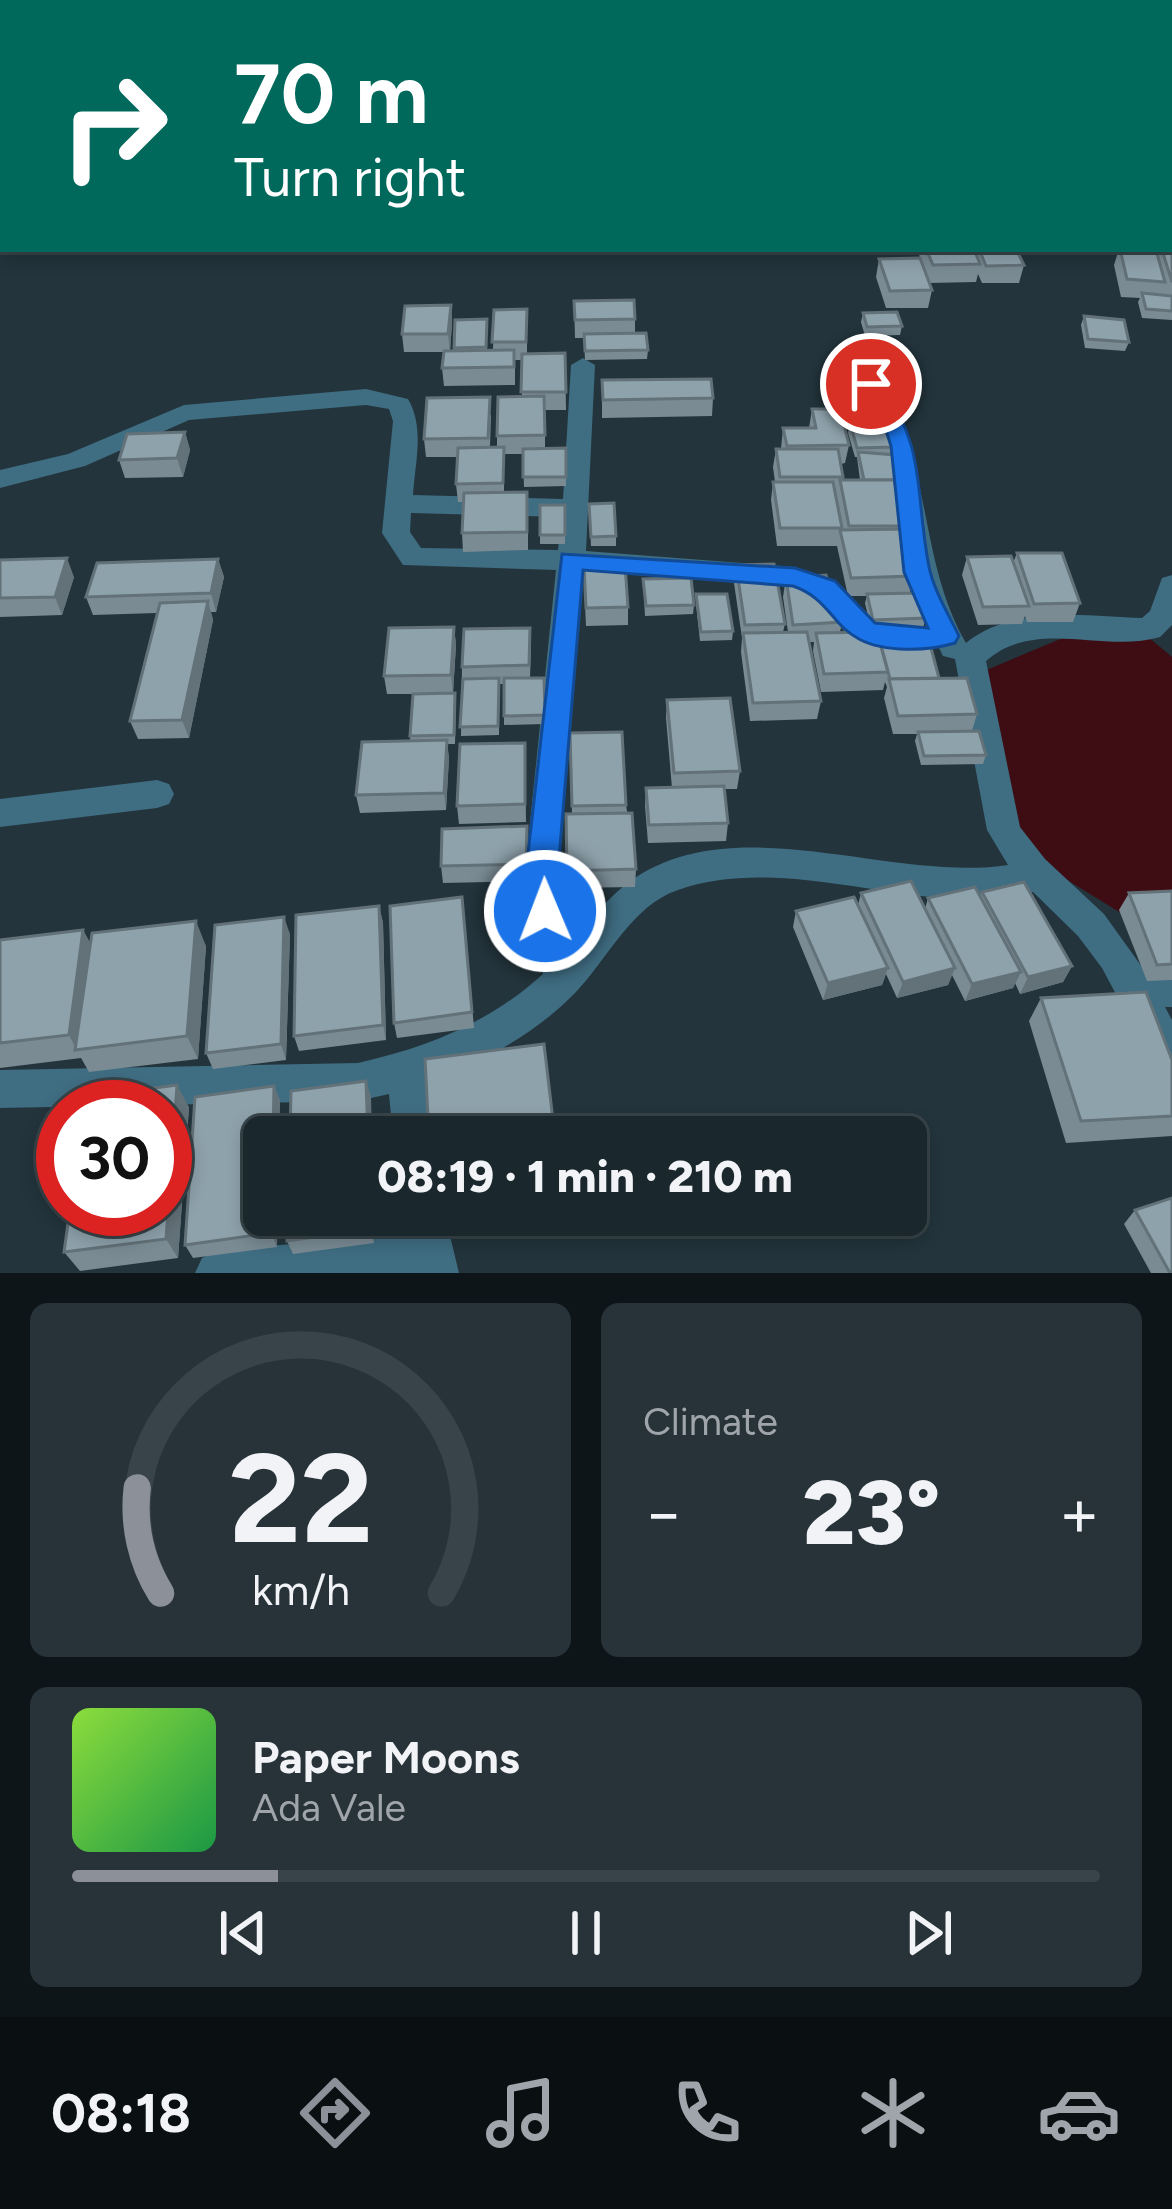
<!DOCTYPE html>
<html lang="en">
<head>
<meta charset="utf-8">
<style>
  :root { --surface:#1a272d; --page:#273339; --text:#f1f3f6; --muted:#9fa5aa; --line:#384449; --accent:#8c9099 }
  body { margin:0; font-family:Figtree,sans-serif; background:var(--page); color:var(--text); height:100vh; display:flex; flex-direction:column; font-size:45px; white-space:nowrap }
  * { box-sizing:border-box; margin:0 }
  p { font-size:39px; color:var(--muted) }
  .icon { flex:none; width:66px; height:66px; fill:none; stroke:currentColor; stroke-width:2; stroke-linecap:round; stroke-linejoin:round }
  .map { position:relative; height:1273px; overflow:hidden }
  .panel { display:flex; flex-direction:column; gap:30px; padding:30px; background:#0e1519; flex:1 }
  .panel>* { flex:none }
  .banner { position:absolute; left:0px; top:0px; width:1173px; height:252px; box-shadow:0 6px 18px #0003,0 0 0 3px var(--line); background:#00695c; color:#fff; overflow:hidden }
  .speed { position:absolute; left:36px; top:1080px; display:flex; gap:24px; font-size:60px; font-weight:700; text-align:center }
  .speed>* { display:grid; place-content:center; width:156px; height:156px; border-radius:50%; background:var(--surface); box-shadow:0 6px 18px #0003,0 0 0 3px var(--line); line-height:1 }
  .speed .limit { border:18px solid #d22; background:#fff; color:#111 }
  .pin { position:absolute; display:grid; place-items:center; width:102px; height:102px; color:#fff; margin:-51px; border:6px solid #fff; border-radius:50%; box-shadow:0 3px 12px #0007 }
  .me { position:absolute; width:132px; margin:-66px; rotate:359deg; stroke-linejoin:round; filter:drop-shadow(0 0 9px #0008) }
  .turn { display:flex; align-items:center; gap:42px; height:252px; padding:0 36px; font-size:54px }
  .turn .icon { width:156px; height:156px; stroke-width:2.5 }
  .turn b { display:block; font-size:84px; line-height:102px }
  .big { font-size:90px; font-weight:800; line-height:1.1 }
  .panel .tile { flex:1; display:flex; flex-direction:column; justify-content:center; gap:18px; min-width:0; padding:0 42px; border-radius:18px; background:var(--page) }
  .panel .dial { align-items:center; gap:0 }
  .dial svg { height:312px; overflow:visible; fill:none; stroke:var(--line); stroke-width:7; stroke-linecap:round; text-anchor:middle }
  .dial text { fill:var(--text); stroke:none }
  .song { display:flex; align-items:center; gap:36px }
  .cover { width:144px; height:144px; border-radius:18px; background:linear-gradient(135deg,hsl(90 70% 55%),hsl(140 70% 35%)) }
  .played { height:12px; border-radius:6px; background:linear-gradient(90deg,var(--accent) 20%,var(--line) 20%) }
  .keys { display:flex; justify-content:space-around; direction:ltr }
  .heat { display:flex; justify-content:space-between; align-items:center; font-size:66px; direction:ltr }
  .panel .tiles { flex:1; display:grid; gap:30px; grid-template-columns:1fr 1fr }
  .tile:last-child { grid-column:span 2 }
  .trip { position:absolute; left:243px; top:1116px; width:684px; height:120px; border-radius:18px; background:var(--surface); box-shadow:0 6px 18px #0003,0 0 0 3px var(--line); font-weight:800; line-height:120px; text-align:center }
  .tab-bar { display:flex; height:192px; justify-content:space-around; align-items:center; background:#0a1012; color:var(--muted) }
  .tab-bar .icon { width:84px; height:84px }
  .tab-bar .current { color:var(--accent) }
  .tab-bar b { font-size:54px; color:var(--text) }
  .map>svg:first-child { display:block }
  .water { fill:#3d0d13 }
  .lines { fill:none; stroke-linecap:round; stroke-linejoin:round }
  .path { stroke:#7e8b92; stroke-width:4.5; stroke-dasharray:3 3; stroke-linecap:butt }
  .minor { fill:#3f6d82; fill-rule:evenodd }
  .wall { fill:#7a8b94 }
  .shaded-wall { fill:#637178 }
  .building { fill:#8ea2ac; stroke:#637178; stroke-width:3 }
  .route { fill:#1a73e8; stroke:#114b97; stroke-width:3 }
</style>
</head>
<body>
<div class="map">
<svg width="1172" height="1273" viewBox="0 0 1172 1273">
  <rect width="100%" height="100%" fill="#23343c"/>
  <!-- water -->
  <path class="water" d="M1070,635L1147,636L1172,657V893L1124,915L1014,847L984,671Z"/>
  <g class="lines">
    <!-- path -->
    <g class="path">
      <path d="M647,0L689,3"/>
      <path d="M103,3L107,0"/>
      <path d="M470,3L480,0"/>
      <path d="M725,3H768"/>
      <path d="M0,57L3,65"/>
    </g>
    <!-- minor -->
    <g class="minor">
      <path d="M583,358L595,365L586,551L795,567L832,582L880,625L927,627L909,583L887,451L859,384L871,377L880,379C932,460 918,560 966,643C1012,605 1087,616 1142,618L1150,611L1162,578L1172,575V625L1160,637C1103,654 1036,617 986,661L1020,827L1045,859L1104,914L1147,974L1172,973V1007H1165L1172,1020V1079L1158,1073L1102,968L1078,936L1033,892C1002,896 972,900 941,898C856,891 762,861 678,890C632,905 607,960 575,993C534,1035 483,1062 428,1082L433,1137H393L389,1094L358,1101L0,1108V1070L358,1063C428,1047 489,1023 543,974L527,911L525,871L556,570L403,565L382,533L393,421L389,409L366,405L189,420L85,466L0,488V470L68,454L184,405L366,389L408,399C425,428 415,463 413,495L563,499L571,365ZM411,513L561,517L558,550L421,548L410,532ZM584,571L792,587C813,595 823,608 837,624C864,653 902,652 939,648L943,656L955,659L987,830L1008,865C891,883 732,805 628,883C606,899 589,922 572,943L559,871Z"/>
      <path d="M157,780L169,784L174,794L169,804L157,808L0,827V799Z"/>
      <path d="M403,1215H445L459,1273H195L202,1258L217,1251L407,1233Z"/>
    </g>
  </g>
  <!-- wall -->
  <g class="wall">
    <path d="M1170,217H1172V320L1142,318L1138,302L1140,298L1121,297L1114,265L1119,249H1170Z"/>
    <path d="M918,249H1016L1024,265L1019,283H982L978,274L976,282L929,283L932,290L928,308H886L876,277L879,259L920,258Z"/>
    <path d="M574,301L635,319V333L648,350L647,359L585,360L584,338H575Z"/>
    <path d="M451,305L452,323L450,351H454L455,320L487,319V350H493L494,310L527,309V354L565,353L566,410H545V448H566V486L524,487L523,454H504V492L528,510V550L463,552L462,533L464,502H458L456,484L458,457H426L424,439L491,415L490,447H497V436L522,397V360H515V385L444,386L442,368L444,352H404L402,334Z"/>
    <path d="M863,313L902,326L900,335L865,336L861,322Z"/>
    <path d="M1084,316L1129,342L1125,351L1085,348L1081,325Z"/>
    <path d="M602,380L713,398L712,416L602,418Z"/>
    <path d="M840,390L892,415L890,424L893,447L891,454L900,486L898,495L905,526L903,535L914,576L910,593L926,618L923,628L871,629L865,603L867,596H848L837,546H777L771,500L773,482H775L773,467L776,449H781L783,428H809L812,409L849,445L845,463L841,464L843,480H860L857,457H855L848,433L849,427H846L838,399Z"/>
    <path d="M185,432L190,450L183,477L125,478L119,460Z"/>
    <path d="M589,504L616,536V546H591Z"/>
    <rect x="540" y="505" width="25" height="39"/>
    <path d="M1017,553L1080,603L1073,622H1027L1025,616L1022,624L978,625L962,575L967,557L1013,563Z"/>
    <path d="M218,559L224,577L216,612H211L213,620L189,738L138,739L130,721L157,613L93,615L86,597Z"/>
    <path d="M0,560L74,577L62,615L0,617Z"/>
    <path d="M736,565L785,624L783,632H788L783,597L786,578L842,622L840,632L881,645L939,678L977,714L972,731L986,755L983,764L921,765L915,741L917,734H893L884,698L887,687L885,682L883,690L821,692L813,651L814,642H809L821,701L817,719L750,721L741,652L742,638L734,583Z"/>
    <path d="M643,579L694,605L693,614L645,616Z"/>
    <path d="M584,584L628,607V625L586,626Z"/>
    <path d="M696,594L733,631L732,640L700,641L696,604Z"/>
    <path d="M454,627L456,645L453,693L456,702L455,744H447L449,758L446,810L360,813L356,795L410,741L413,694H387L384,676Z"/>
    <path d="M531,646L530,678H544L545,724L504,725V684H499V735L461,736L462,667Z"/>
    <path d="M667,700L740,771L737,789H724L728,823L726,841L648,843L645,806L646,788H672L666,718Z"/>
    <path d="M570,733L626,805L636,869L635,887L567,888L566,814H572Z"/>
    <path d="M525,743L526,822L459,824L457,806Z"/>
    <path d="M528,844L527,881L443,883L441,866Z"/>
    <path d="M1172,891V980L1147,981L1119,910L1129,893Z"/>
    <path d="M982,892L1072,966L1063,982L1020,994L1015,983L1013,988L965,1001L952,975L948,985L897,998L886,974L882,985L823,1000L793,927L796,911L858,905L861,893L925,909L928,898L980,897Z"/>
    <path d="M379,906L383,923L386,1040L299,1051L294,1036Z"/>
    <path d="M464,914L474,1028L397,1038L394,1023Z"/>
    <path d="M83,930L90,943L206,946L198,1059L89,1072L81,1058L0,1068V940Z"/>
    <path d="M290,934L286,1060L213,1069L206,1053Z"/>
    <path d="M1041,998L1172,1060V1136L1066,1143L1029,1021Z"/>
    <path d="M274,1086L280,1101L279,1137H264L277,1247L193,1258L185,1245Z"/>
    <path d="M189,1107L178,1258L80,1271L64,1252Z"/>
    <path d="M1135,1210L1172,1273H1151L1124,1224Z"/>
    <path d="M288,1215H374V1243L293,1254L287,1241Z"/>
    <path d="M433,1215H563V1219L438,1236Z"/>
  </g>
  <!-- shaded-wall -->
  <g class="shaded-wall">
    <path d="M451,305L452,323L450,352L448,334Z"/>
    <path d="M185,432L190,450L183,477L177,458Z"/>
    <path d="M67,558L74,577L62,615L55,597Z"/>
    <path d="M218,559L224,577L216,612L211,593Z"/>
    <path d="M208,601L213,620L189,738L182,720Z"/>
    <path d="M454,627L456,645L453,693L451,675Z"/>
    <path d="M447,740L449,758L446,810L444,793Z"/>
    <path d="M379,906L383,923L386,1040L383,1025Z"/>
    <path d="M284,917L290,934L286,1060L281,1044Z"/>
    <path d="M196,921L206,946L198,1059L187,1036Z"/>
    <path d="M83,930L96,954L77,1050L69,1035Z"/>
    <path d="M1072,966L1063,982L1020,994L1028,977Z"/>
    <path d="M888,968L882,985L823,1000L828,983Z"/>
    <path d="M955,968L948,985L897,998L903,982Z"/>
    <path d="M1021,972L1013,988L965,1001L972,984Z"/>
    <path d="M366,1081L371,1096L372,1137H368Z"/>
    <path d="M177,1085L189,1107L178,1258L166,1239Z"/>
    <path d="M274,1086L280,1101L279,1137H273Z"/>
    <path d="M271,1215H278L277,1247L271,1233Z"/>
    <path d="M369,1215H374V1243L370,1229Z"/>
  </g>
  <!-- building -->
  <g class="building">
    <path d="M926,249H974L980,264L933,265Z"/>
    <path d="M979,249H1016L1024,265L986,266Z"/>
    <path d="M1120,249L1156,250L1165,282L1127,279Z"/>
    <path d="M1162,250H1172V282Z"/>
    <path d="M920,258L932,290L890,291L879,259Z"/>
    <path d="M1142,293L1172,296V311L1146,309Z"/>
    <path d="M634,300L635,319L575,320L574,301Z"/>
    <path d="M451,305L448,334H402L405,306Z"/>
    <path d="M527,309L526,342H492L494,310Z"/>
    <path d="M897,312L902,326L867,327L863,313Z"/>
    <path d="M1084,316L1124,320L1129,342L1088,339Z"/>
    <path d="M487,319L486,347L454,348L455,320Z"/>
    <path d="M646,333L648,350L585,351L584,334Z"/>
    <path d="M514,350V367L442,368L444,351Z"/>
    <path d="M565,353L566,392H521L522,354Z"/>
    <path d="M711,379L713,398L603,400L602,380Z"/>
    <path d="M876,386L892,415L847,418L840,390Z"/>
    <path d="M544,396L545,435L497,436L498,397Z"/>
    <path d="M490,397L488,438L424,439L427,398Z"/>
    <path d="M812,409H840L849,445L787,446L783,428H816Z"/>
    <path d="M850,423H889L893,447L857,448Z"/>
    <path d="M185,432L177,458L119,460L127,434Z"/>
    <path d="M504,447L503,483L456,484L458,448Z"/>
    <path d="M566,448V477H523V449Z"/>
    <path d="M776,449H838L843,477H780Z"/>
    <path d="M858,452L896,455L900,486H896L894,480H864Z"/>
    <path d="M840,480H894L905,526H849Z"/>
    <path d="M773,482H833L842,528H780Z"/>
    <path d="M527,492V532L462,533L464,493Z"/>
    <path d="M614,503L616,536L591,537L589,504Z"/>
    <rect x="540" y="505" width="25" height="30"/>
    <path d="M901,529L914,576L851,578L840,530Z"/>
    <path d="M1017,553H1062L1080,603L1034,604Z"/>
    <path d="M1011,556L1029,606L983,607L967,557Z"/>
    <path d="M67,558L55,597L0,598V560Z"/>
    <path d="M218,559L211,593L86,597L97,563Z"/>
    <path d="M774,564L785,624L745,625L736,565Z"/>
    <path d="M625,565L628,607L586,608L584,566Z"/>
    <path d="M826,575L842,622L793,625L786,578Z"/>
    <path d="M691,578L694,605L646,606L643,579Z"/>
    <path d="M919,593L926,618L873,620L867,594Z"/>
    <path d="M696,594H727L733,631L701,632Z"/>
    <path d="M208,601L182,720L130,721L160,603Z"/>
    <path d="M454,627L451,675L384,676L389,628Z"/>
    <path d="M530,628L529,665L462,667L464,629Z"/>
    <path d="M807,632L821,701L753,703L743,633Z"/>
    <path d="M877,632L888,672L824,674L816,633Z"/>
    <path d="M930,644L939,678L890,679L881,645Z"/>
    <path d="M499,678L498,726L460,727L463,679Z"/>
    <path d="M504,678H544L545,715L504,716Z"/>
    <path d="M967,678L977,714L898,716L889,679Z"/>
    <path d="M455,693L454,735L410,736L413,694Z"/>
    <path d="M730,698L740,771L674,773L667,700Z"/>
    <path d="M979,731L986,755L924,756L918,732Z"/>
    <path d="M622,732L626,805L572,806L570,733Z"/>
    <path d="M447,740L444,793L356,795L362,742Z"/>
    <path d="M525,743V804L457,806L460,744Z"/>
    <path d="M724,786L728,823L649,825L646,788Z"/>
    <path d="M632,813L636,869L567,871L566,814Z"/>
    <path d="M527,826L526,864L441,866L442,829Z"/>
    <path d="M911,881L955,968L903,982L861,893Z"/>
    <path d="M1024,882L1072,966L1028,977L982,892Z"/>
    <path d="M975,887L1021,972L972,984L928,898Z"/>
    <path d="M1172,891V964L1157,965L1129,893Z"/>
    <path d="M462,897L472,1012L394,1023L390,906Z"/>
    <path d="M854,897L888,968L828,983L796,911Z"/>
    <path d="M379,906L383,1025L294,1036L296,915Z"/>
    <path d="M284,917L281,1044L206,1053L215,925Z"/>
    <path d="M196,921L187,1036L75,1050L92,933Z"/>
    <path d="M83,930L69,1035L0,1043V940Z"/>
    <path d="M1146,992L1172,1060V1116L1081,1121L1041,998Z"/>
    <path d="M544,1044L555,1137H429L425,1059Z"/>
    <path d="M366,1081L368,1137H290L291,1091Z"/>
    <path d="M177,1085L166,1239L64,1252L70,1209H165V1107H83L85,1097Z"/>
    <path d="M274,1086L273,1137H264V1215H271V1233L185,1245L195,1097Z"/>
    <path d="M1172,1198V1273H1170L1135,1210Z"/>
    <path d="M288,1215H369L370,1229L287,1241Z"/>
  </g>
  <!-- route -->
  <path class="route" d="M871,378L879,380C928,451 914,489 929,567C934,591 949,615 959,636L955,643C929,651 885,653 859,639C832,625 828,598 793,586L583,570L558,871L561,911L557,921L545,925L534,921L526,871L562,554L795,568L835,581L875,623L928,628L904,572L891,446L882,418L860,384Z"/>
</svg>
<div class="speed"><div class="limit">30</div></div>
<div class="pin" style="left:871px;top:384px;background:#d93025"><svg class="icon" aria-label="arrive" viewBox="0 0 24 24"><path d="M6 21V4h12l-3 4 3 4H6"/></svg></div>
<svg class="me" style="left:545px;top:911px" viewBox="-20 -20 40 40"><circle r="17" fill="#1a73e8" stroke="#fff" stroke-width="3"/><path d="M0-11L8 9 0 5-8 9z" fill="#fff"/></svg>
<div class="trip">08:19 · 1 min · 210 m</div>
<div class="banner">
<div class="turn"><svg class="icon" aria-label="right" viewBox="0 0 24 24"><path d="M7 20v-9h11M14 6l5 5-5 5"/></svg><div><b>70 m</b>Turn right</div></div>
</div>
</div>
<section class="panel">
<div class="tiles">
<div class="tile dial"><svg viewBox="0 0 100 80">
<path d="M14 69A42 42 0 1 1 86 69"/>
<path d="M14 69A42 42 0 0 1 8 42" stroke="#8c9099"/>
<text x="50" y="56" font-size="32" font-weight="700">22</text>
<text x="50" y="72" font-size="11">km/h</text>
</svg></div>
<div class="tile"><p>Climate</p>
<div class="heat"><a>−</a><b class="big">23°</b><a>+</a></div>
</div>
<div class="tile">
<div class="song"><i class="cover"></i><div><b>Paper Moons</b><p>Ada Vale</p></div></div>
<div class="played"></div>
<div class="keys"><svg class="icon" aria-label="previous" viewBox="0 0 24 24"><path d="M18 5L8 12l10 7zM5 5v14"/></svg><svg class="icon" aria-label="pause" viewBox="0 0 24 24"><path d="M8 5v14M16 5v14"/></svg><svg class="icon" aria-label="next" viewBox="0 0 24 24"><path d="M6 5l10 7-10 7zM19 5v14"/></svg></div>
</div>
</div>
</section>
<nav class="tab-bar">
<b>08:18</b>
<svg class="icon current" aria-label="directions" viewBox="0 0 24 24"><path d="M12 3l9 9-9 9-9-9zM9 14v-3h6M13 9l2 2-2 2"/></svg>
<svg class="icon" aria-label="music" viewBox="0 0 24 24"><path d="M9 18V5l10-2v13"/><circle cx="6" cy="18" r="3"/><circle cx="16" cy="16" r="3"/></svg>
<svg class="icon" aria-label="phone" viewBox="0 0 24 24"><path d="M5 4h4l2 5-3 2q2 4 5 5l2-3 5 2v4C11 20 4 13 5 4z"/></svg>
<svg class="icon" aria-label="climate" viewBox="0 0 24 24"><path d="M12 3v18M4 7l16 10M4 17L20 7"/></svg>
<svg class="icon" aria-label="car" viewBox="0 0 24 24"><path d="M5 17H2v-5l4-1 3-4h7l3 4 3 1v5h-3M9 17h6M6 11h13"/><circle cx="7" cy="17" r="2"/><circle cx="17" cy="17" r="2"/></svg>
</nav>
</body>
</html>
